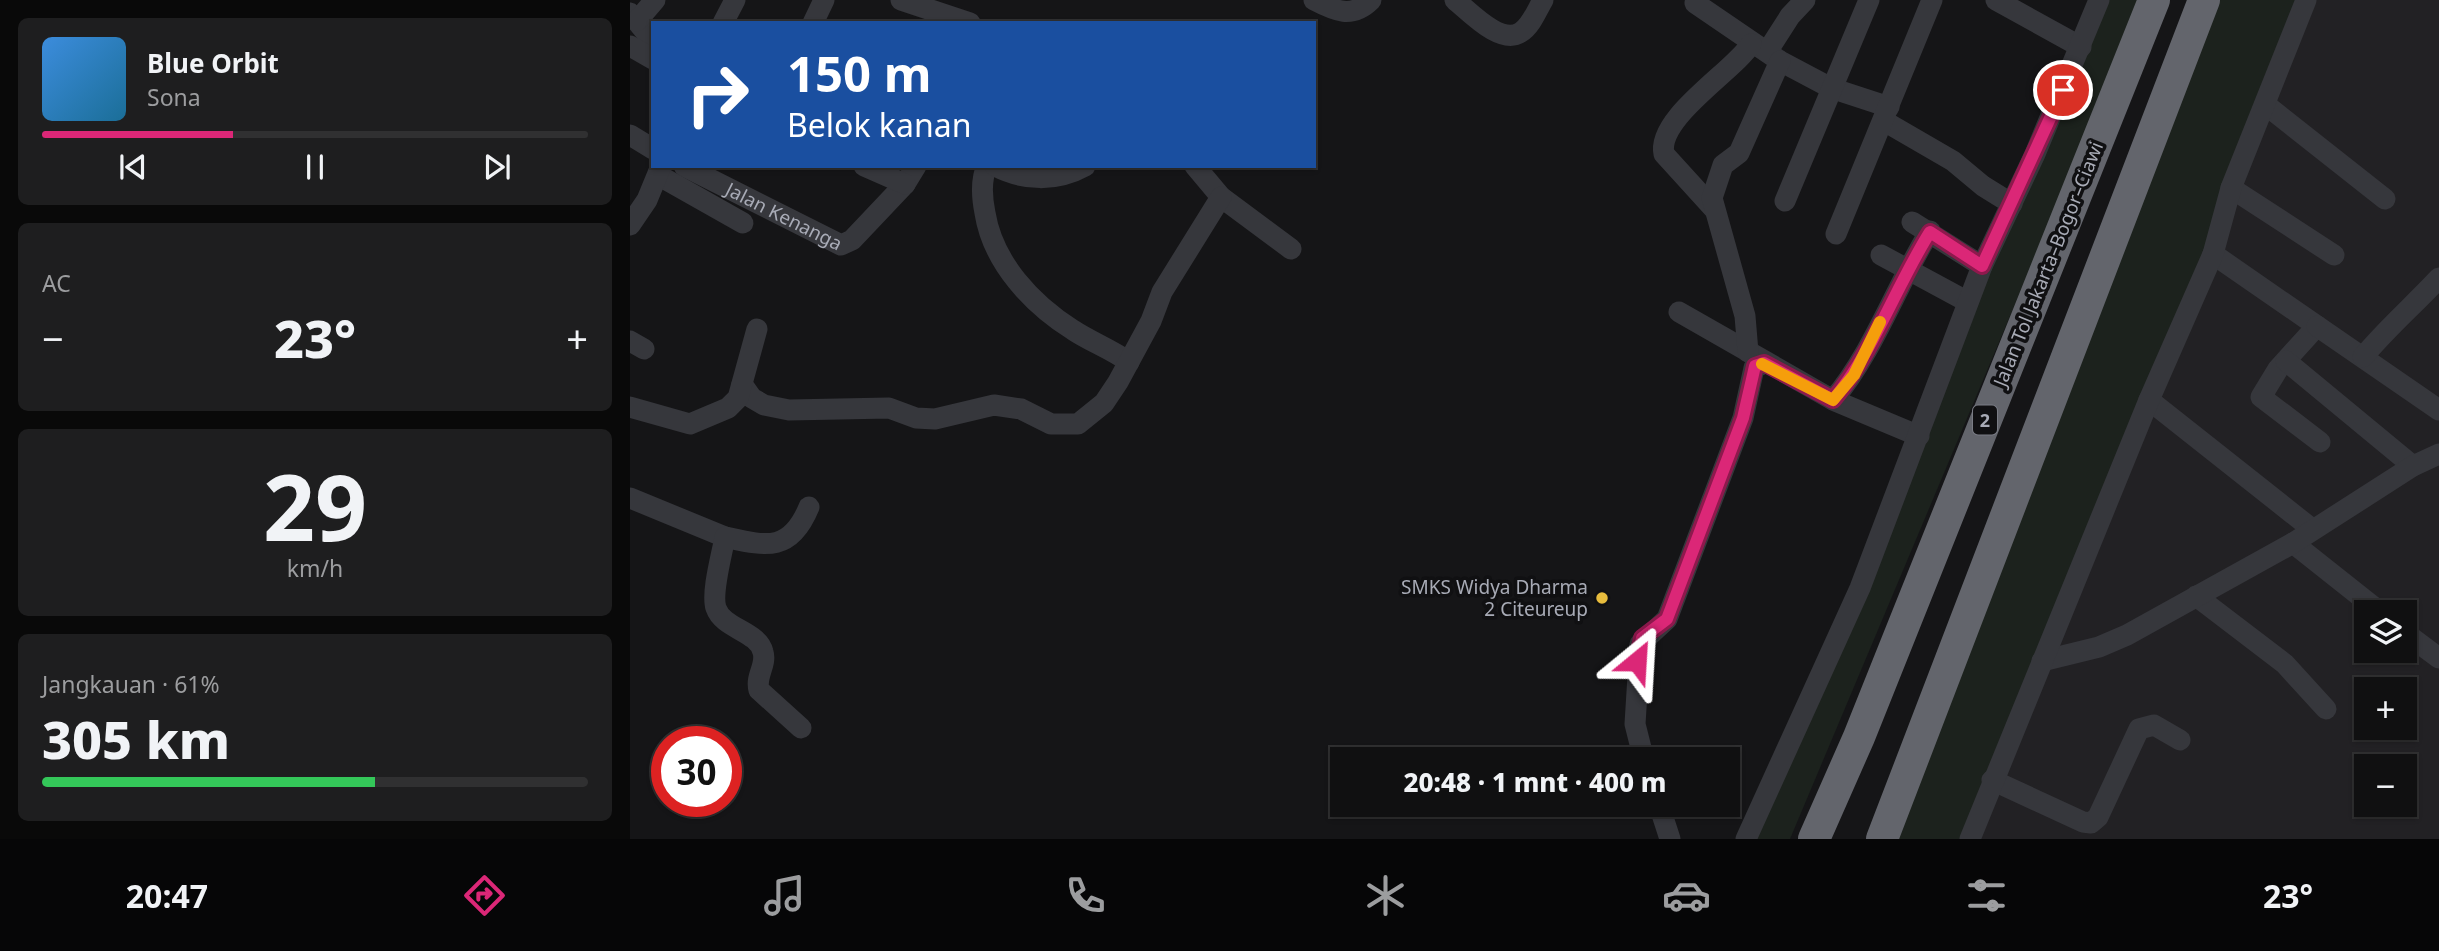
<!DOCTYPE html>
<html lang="id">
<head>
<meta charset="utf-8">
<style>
  :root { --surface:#101011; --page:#1e1e1f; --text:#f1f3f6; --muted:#9c9d9f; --line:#303031; --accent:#db2777 }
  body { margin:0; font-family:"Noto Sans",sans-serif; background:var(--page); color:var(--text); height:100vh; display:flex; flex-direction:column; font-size:26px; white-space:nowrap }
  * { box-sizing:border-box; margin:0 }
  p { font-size:23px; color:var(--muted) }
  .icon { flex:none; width:38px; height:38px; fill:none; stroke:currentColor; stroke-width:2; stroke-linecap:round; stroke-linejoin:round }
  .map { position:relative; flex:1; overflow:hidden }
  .details { display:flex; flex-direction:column; gap:18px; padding:18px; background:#090909; width:630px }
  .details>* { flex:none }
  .guide { position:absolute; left:21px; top:21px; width:665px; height:147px; border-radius:0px; box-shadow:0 2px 5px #0004,0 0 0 2px var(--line); background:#1a4fa0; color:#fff; overflow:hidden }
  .buttons { position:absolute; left:1724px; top:600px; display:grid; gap:14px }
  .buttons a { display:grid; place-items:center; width:63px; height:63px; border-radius:0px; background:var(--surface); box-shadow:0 2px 5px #0004,0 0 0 2px var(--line); font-size:35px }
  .speed { position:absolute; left:21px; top:726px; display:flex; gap:14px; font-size:35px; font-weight:700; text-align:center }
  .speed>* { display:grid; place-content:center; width:91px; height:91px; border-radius:50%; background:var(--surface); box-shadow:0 2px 5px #0004,0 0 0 2px var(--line); line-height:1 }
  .speed .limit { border:10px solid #d22; background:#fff; color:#111 }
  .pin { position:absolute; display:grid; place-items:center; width:60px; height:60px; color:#fff; margin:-30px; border:4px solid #fff; border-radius:50%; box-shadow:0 2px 7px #0007 }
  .me { position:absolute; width:77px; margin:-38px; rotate:27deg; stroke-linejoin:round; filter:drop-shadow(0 0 5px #0008) }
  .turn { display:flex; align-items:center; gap:24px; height:147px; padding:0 21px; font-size:32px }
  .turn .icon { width:91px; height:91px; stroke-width:2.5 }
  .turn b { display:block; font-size:49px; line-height:60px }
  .big { font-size:52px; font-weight:800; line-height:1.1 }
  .details .card { flex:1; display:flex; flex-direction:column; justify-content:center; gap:10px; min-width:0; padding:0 24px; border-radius:10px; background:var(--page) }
  .details .dial { align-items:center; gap:0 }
  .dial b { font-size:91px; line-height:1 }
  .song { display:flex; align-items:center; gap:21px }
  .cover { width:84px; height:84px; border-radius:10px; background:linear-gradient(135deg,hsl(210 70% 55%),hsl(200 70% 35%)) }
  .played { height:7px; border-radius:4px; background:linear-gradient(90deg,var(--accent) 35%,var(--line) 35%) }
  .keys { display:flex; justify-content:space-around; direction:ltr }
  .heat { display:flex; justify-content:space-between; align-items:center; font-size:38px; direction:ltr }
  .charge { height:10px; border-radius:5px; background:linear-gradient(90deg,#34c759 61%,var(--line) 0) }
  .trip { position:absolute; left:700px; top:747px; width:410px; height:70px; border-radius:0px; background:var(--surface); box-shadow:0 2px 5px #0004,0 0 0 2px var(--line); font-weight:800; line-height:70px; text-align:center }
  .tab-bar { display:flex; height:112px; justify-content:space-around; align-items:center; background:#060607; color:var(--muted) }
  .tab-bar .icon { width:49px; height:49px }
  .tab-bar .active { color:var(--accent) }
  .tab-bar b { font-size:32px; color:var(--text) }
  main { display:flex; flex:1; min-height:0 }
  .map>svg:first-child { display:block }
  .built { fill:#222124; fill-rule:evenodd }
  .green { fill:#1c221d }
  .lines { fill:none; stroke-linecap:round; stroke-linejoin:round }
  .minor { stroke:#36373c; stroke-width:21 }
  .highway { stroke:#63656c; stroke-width:32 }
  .route-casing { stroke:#8e194d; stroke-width:18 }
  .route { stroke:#db2777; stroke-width:12 }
  .slow { stroke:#f59e0b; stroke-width:12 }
  .poi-dot { fill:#e7bc3d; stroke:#101012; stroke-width:2.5 }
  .labels { text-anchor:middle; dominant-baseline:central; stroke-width:7; stroke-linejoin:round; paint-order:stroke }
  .shield { fill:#101012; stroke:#7a7c85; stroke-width:2 }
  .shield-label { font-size:18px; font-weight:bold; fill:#a8abb6 }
  .street-label { font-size:19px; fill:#a8abb6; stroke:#101012 }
  .poi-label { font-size:19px; fill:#a8abb6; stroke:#101012; text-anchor:end }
</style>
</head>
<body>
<main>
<section class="details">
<div class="card">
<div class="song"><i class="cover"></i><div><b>Blue Orbit</b><p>Sona</p></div></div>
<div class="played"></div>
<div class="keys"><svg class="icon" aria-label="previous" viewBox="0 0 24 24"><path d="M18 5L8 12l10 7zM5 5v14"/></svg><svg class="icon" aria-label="pause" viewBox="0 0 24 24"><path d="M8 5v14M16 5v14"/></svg><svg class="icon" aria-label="next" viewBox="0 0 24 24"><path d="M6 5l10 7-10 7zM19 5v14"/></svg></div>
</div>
<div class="card"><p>AC</p>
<div class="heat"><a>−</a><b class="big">23°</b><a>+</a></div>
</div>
<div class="card dial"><b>29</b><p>km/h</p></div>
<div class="card"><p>Jangkauan · 61%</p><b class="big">305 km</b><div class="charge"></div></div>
</section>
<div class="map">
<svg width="1809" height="839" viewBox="0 0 1809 839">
  <rect width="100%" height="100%" fill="#151517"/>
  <!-- built -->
  <path class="built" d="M1647,0H1809V839H1349ZM1736,612H1774V651H1736ZM1736,690H1774V728H1736ZM1736,766H1774V805H1736Z"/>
  <!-- green -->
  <g class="green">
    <path d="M1470,0H1513L1160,839H1115Z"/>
    <path d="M1574,0H1678L1342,839H1252Z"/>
  </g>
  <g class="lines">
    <!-- minor -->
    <g class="minor">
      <path d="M271,0L340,23"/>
      <path d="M684,0C705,11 722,19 741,0"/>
      <path d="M825,0C840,12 871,46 891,32C901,26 907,10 913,0"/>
      <path d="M1366,0L1451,47"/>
      <path d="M1065,3L1150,61L1201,88L1259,107"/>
      <path d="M0,13L23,41"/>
      <path d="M7,21L25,0"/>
      <path d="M93,23L105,0"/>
      <path d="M183,23L194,0"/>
      <path d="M0,46L23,59"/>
      <path d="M1137,52L1160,16L1175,0"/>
      <path d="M1636,105L1755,199"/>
      <path d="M1254,121L1323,161L1353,186L1382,204"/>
      <path d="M0,135L23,149"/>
      <path id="s1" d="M54,166L211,245L222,240L275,184L286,166"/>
      <path d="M234,166L275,184"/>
      <path d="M357,166C350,181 352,198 355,213C363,263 402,304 443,330C461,342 481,349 499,362"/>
      <path d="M365,166C394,181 426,182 455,166"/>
      <path d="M565,166L591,197L661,249"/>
      <path d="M28,175L113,223"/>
      <path d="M1601,188L1704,255"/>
      <path d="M1155,201L1239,0"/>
      <path d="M1084,209L1034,154C1026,118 1104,71 1121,44"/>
      <path d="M1282,222L1352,266"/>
      <path d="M0,225L17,200L31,166"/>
      <path d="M1206,234L1302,0"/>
      <path d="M1583,254L1687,326L1648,369L1631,397L1690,442"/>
      <path d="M1251,255L1338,302"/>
      <path d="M1049,312L1203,400L1289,436"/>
      <path d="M1687,326L1809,410"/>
      <path d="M0,341L14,349"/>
      <path d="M1118,352L1115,316L1082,198L1093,165L1109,153L1150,61"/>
      <path d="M1733,357C1757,328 1784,305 1809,278"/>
      <path d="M1656,361L1783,466"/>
      <path d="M112,384L122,398L134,405L159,410L259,408L286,418L305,419L364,405L391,409L421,424H448L474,403L488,382L521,321L532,292L591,197"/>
      <path d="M1203,400C1244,351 1266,286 1300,231"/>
      <path d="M1519,400L1682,529"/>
      <path d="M0,407L60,424L98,408L108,398L127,329"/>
      <path d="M0,498L95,537"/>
      <path d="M1663,543L1750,612"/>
      <path d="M1566,596L1655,664L1696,709"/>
      <path d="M1774,632L1809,658"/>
      <path d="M1412,661L1469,647L1497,635L1663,543L1783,466L1809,454"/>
      <path d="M171,728L129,690C125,676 137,665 133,652C128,631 93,629 86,608C81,593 92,554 95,537C136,546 160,553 179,507"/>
      <path d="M1014,760L1005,724L1010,644L1037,619L1113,418L1124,368L1134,363"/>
      <path d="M1362,780L1453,822L1461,823L1468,817L1509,729L1524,725L1550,740"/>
      <path d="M1029,805L1040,839"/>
      <path d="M1116,839L1230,588L1352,266L1405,154L1469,0"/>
      <path d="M1340,839L1519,400L1583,254L1601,188L1676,0"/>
    </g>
    <!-- highway -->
    <g class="highway">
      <path d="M1184,839L1229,737L1524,0"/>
      <path d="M1252,839L1574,0"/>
    </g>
  </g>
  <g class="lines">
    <defs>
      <path id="route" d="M1007,661L1012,638L1037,619L1113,418L1125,366L1134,363L1203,400C1244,351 1266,286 1300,232L1352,266L1433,90"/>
    </defs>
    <!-- route casing -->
    <use href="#route" class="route-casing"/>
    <!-- route -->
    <use href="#route" class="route"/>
    <!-- slow -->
    <path class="slow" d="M1132,364L1203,400L1224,375L1250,322"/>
  </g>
  <!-- markers -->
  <circle class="poi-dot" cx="972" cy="598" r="7"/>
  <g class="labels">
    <!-- shield labels -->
    <rect class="shield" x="1343" y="405.5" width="24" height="29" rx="5"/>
    <g class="shield-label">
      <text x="1355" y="420">2</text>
    </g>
    <!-- street labels -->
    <g class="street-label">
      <text stroke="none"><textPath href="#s1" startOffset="112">Jalan Kenanga</textPath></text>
      <text transform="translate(1418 264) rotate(-68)">Jalan Tol Jakarta–Bogor–Ciawi</text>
    </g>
    <!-- poi labels -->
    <g class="poi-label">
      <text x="958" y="587">SMKS Widya Dharma<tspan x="958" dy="22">2 Citeureup</tspan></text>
    </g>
  </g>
</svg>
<div class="buttons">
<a><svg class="icon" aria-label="layers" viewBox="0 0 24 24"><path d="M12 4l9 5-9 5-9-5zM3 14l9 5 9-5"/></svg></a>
<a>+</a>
<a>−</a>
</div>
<div class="speed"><div class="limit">30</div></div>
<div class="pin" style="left:1433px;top:90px;background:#d93025"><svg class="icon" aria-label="arrive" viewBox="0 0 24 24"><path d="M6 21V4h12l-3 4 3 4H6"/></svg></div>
<svg class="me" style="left:1007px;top:661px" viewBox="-20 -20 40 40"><path d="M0-17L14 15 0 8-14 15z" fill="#db2777" stroke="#fff" stroke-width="4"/></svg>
<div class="trip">20:48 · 1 mnt · 400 m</div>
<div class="guide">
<div class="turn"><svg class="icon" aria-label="right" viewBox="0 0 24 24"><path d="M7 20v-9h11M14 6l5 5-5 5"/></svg><div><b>150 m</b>Belok kanan</div></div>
</div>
</div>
</main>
<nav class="tab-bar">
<b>20:47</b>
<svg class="icon active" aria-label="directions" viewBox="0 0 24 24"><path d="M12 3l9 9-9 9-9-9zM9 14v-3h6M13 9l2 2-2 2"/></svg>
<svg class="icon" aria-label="music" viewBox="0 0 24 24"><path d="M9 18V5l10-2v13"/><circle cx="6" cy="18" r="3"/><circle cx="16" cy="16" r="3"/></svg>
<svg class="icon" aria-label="phone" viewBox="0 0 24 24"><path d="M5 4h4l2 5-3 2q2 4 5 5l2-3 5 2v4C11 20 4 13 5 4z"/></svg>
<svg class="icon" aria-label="climate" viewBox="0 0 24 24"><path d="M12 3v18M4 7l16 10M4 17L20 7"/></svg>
<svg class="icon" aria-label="car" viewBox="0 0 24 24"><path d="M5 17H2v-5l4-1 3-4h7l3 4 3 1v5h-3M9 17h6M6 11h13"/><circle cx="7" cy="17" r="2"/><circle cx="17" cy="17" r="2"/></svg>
<svg class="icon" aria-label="filters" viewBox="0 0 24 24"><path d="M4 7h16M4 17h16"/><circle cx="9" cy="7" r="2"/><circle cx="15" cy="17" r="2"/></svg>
<b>23°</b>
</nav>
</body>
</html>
